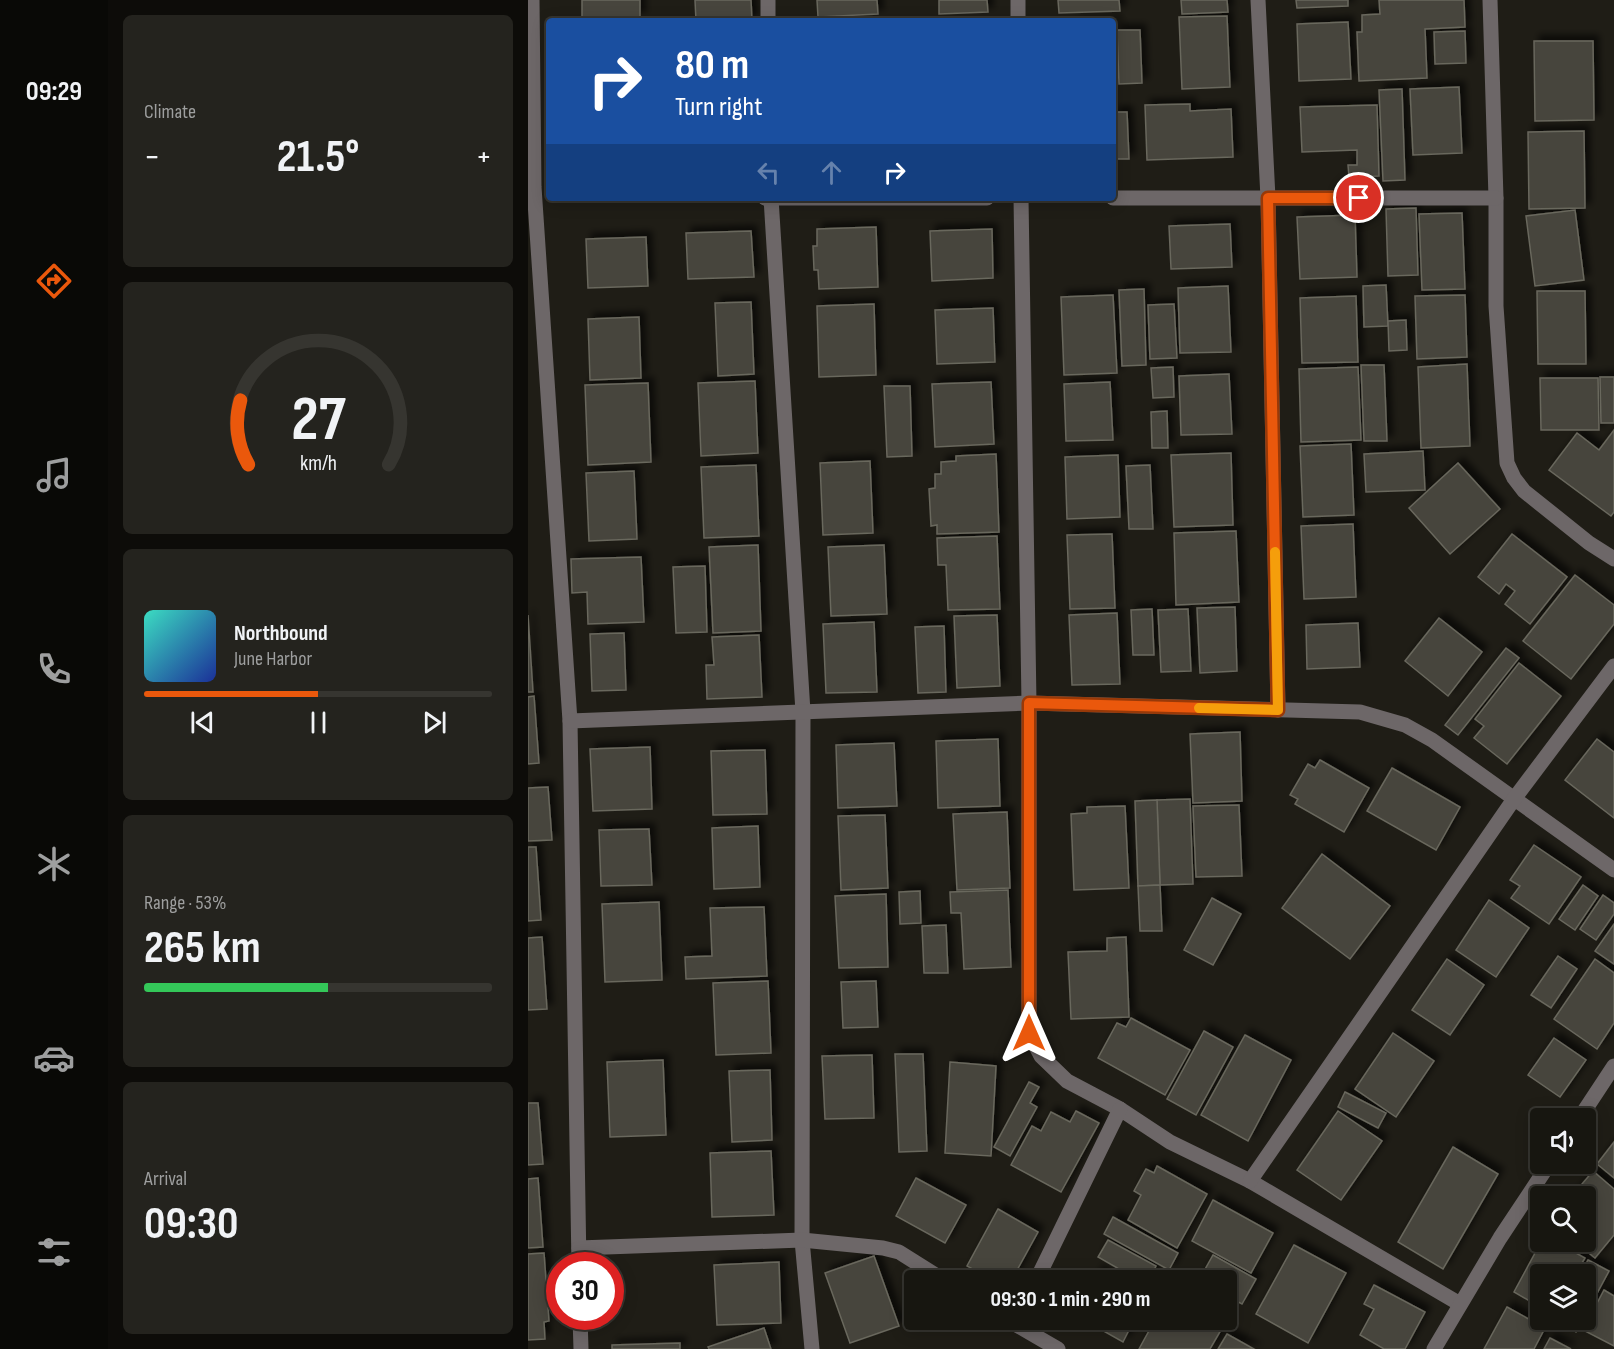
<!DOCTYPE html>
<html lang="en">
<head>
<meta charset="utf-8">
<style>
  :root { --surface:#171610; --page:#24231e; --text:#f1f3f6; --muted:#9e9f9f; --line:#363530; --accent:#ea580c }
  body { margin:0; font-family:"Sofia Sans Condensed",sans-serif; background:var(--page); color:var(--text); height:100vh; display:flex; flex-direction:column; font-size:22px; white-space:nowrap }
  * { box-sizing:border-box; margin:0 }
  p { font-size:20px; color:var(--muted) }
  .icon { flex:none; width:33px; height:33px; fill:none; stroke:currentColor; stroke-width:2; stroke-linecap:round; stroke-linejoin:round }
  .map { position:relative; flex:1; overflow:hidden }
  .sheet { display:flex; flex-direction:column; gap:15px; padding:15px; background:#0d0c09; width:420px }
  .sheet>* { flex:none }
  .top-card { position:absolute; left:18px; top:18px; width:570px; height:183px; border-radius:6px; box-shadow:0 3px 15px #0003,0 0 0 2px var(--line); background:#1a4fa0; color:#fff; overflow:hidden }
  .controls { position:absolute; left:1002px; top:1108px; display:grid; gap:12px }
  .controls a { display:grid; place-items:center; width:66px; height:66px; border-radius:6px; background:var(--surface); box-shadow:0 3px 15px #0003,0 0 0 2px var(--line); font-size:30px }
  .speed { position:absolute; left:18px; top:1252px; display:flex; gap:12px; font-size:30px; font-weight:700; text-align:center }
  .speed>* { display:grid; place-content:center; width:78px; height:78px; border-radius:50%; background:var(--surface); box-shadow:0 3px 15px #0003,0 0 0 2px var(--line); line-height:1 }
  .speed .limit { border:9px solid #d22; background:#fff; color:#111 }
  .pin { position:absolute; display:grid; place-items:center; width:51px; height:51px; color:#fff; margin:-26px; border:3px solid #fff; border-radius:50%; box-shadow:0 2px 6px #0007 }
  .me { position:absolute; width:66px; margin:-33px; rotate:0deg; stroke-linejoin:round; filter:drop-shadow(0 0 4px #0008) }
  .turn { display:flex; align-items:center; gap:21px; height:126px; padding:0 30px; font-size:27px }
  .turn .icon { width:78px; height:78px; stroke-width:2.5 }
  .turn b { display:block; font-size:42px; line-height:51px }
  .lanes { display:flex; align-items:center; height:57px; padding:0 30px; background:#0003; justify-content:center; gap:30px; direction:ltr }
  .lanes .off { opacity:.35 }
  .big { font-size:45px; font-weight:700; line-height:1.1 }
  .sheet .widget { flex:1; display:flex; flex-direction:column; justify-content:center; gap:9px; min-width:0; padding:0 21px; border-radius:9px; background:var(--page) }
  .sheet .dial { align-items:center; gap:0 }
  .dial svg { height:156px; overflow:visible; fill:none; stroke:var(--line); stroke-width:7; stroke-linecap:round; text-anchor:middle }
  .dial text { fill:var(--text); stroke:none }
  .song { display:flex; align-items:center; gap:18px }
  .cover { width:72px; height:72px; border-radius:9px; background:linear-gradient(135deg,hsl(170 70% 55%),hsl(230 70% 35%)) }
  .played { height:6px; border-radius:3px; background:linear-gradient(90deg,var(--accent) 50%,var(--line) 50%) }
  .keys { display:flex; justify-content:space-around; direction:ltr }
  .heat { display:flex; justify-content:space-between; align-items:center; font-size:33px; direction:ltr }
  .charge { height:9px; border-radius:4px; background:linear-gradient(90deg,#34c759 53%,var(--line) 0) }
  .trip { position:absolute; left:376px; top:1270px; width:333px; height:60px; border-radius:6px; background:var(--surface); box-shadow:0 3px 15px #0003,0 0 0 2px var(--line); font-weight:700; line-height:60px; text-align:center }
  main { display:flex; flex:1; min-height:0 }
  .menu { display:flex; flex-direction:column; width:108px; justify-content:space-around; align-items:center; background:#090906; color:var(--muted) }
  .menu .icon { width:42px; height:42px }
  .menu .active { color:var(--accent) }
  .menu b { font-size:27px; color:var(--text) }
  .map>svg:first-child { display:block }
  .building { fill:#46453c; stroke:#69675d; stroke-width:1.5; filter:url(#shadow) }
  .lines { fill:none; stroke-linecap:round; stroke-linejoin:round }
  .minor { stroke:#6d6768; stroke-width:15 }
  .route-casing { stroke:#983908; stroke-width:15 }
  .route { stroke:#ea580c; stroke-width:10 }
  .slow { stroke:#f59e0b; stroke-width:10 }
</style>
</head>
<body>
<main>
<nav class="menu">
<b>09:29</b>
<svg class="icon active" aria-label="directions" viewBox="0 0 24 24"><path d="M12 3l9 9-9 9-9-9zM9 14v-3h6M13 9l2 2-2 2"/></svg>
<svg class="icon" aria-label="music" viewBox="0 0 24 24"><path d="M9 18V5l10-2v13"/><circle cx="6" cy="18" r="3"/><circle cx="16" cy="16" r="3"/></svg>
<svg class="icon" aria-label="phone" viewBox="0 0 24 24"><path d="M5 4h4l2 5-3 2q2 4 5 5l2-3 5 2v4C11 20 4 13 5 4z"/></svg>
<svg class="icon" aria-label="climate" viewBox="0 0 24 24"><path d="M12 3v18M4 7l16 10M4 17L20 7"/></svg>
<svg class="icon" aria-label="car" viewBox="0 0 24 24"><path d="M5 17H2v-5l4-1 3-4h7l3 4 3 1v5h-3M9 17h6M6 11h13"/><circle cx="7" cy="17" r="2"/><circle cx="17" cy="17" r="2"/></svg>
<svg class="icon" aria-label="filters" viewBox="0 0 24 24"><path d="M4 7h16M4 17h16"/><circle cx="9" cy="7" r="2"/><circle cx="15" cy="17" r="2"/></svg>
</nav>
<section class="sheet">
<div class="widget"><p>Climate</p>
<div class="heat"><a>−</a><b class="big">21.5°</b><a>+</a></div>
</div>
<div class="widget dial"><svg viewBox="0 0 100 80">
<path d="M14 69A42 42 0 1 1 86 69"/>
<path d="M14 69A42 42 0 0 1 10 36" stroke="#ea580c"/>
<text x="50" y="56" font-size="32" font-weight="700">27</text>
<text x="50" y="72" font-size="11">km/h</text>
</svg></div>
<div class="widget">
<div class="song"><i class="cover"></i><div><b>Northbound</b><p>June Harbor</p></div></div>
<div class="played"></div>
<div class="keys"><svg class="icon" aria-label="previous" viewBox="0 0 24 24"><path d="M18 5L8 12l10 7zM5 5v14"/></svg><svg class="icon" aria-label="pause" viewBox="0 0 24 24"><path d="M8 5v14M16 5v14"/></svg><svg class="icon" aria-label="next" viewBox="0 0 24 24"><path d="M6 5l10 7-10 7zM19 5v14"/></svg></div>
</div>
<div class="widget"><p>Range · 53%</p><b class="big">265 km</b><div class="charge"></div></div>
<div class="widget"><p>Arrival</p><b class="big">09:30</b></div>
</section>
<div class="map">
<svg width="1086" height="1349" viewBox="0 0 1086 1349">
  <defs>
    <filter id="shadow"><feDropShadow dx="5.5" dy="-5.5" stdDeviation="3" flood-color="#0009"/></filter>
  </defs>
  <rect width="100%" height="100%" fill="#1f1d16"/>
  <!-- building -->
  <g class="building">
    <path d="M54,0H112V17L54,18Z"/>
    <path d="M167,0H223L224,21H168Z"/>
    <path d="M289,0H349L350,14L290,17Z"/>
    <path d="M411,0H459L460,12L411,14Z"/>
    <path d="M530,0H591L592,11L531,13Z"/>
    <path d="M653,0H699L700,12L654,14Z"/>
    <path d="M768,0H820V6L769,8Z"/>
    <path d="M851,0H936L937,27L897,29L899,78L831,81L829,32H834V15L852,14Z"/>
    <path d="M699,16L702,87L654,89L651,17Z"/>
    <path d="M586,20L589,78H585V21H545Z"/>
    <path d="M820,22L823,79L771,81L769,24Z"/>
    <path d="M589,30H612L614,83L591,84Z"/>
    <path d="M937,31L938,63L907,64L906,32Z"/>
    <path d="M1006,41H1065L1066,120L1007,121Z"/>
    <path d="M931,87L934,153L885,155L882,89Z"/>
    <path d="M874,89L877,180L855,181L851,90Z"/>
    <path d="M662,104V111L703,109L705,157L619,160L617,105Z"/>
    <path d="M849,105L851,176L821,177L820,165H829V150L774,152L772,107Z"/>
    <path d="M585,112H599L601,159H585Z"/>
    <path d="M1056,131L1057,208L1001,209L1000,132Z"/>
    <path d="M888,208L890,275L860,276L858,209Z"/>
    <path d="M1047,210L1056,280L1007,286L998,216Z"/>
    <path d="M934,213L937,289L894,290L891,214Z"/>
    <path d="M827,215L829,277L772,279L769,217Z"/>
    <path d="M702,224L704,267L643,269L641,226Z"/>
    <path d="M348,227L350,287L291,289L290,270H286L285,246H289V229Z"/>
    <path d="M464,229L465,278L404,281L402,231Z"/>
    <path d="M223,231L226,277L160,279L158,233Z"/>
    <path d="M118,237L120,286L60,288L58,239Z"/>
    <path d="M858,285L860,326L836,327L835,286Z"/>
    <path d="M700,286L703,352L652,353L650,288Z"/>
    <path d="M616,289L618,365L594,366L591,290Z"/>
    <path d="M1009,291H1057L1058,364H1010Z"/>
    <path d="M585,295L589,373L536,375L533,297Z"/>
    <path d="M937,295L939,357L889,359L887,296Z"/>
    <path d="M828,296L830,362L774,363L772,298Z"/>
    <path d="M223,302L226,374L190,376L187,303Z"/>
    <path d="M346,304L348,375L291,377L289,306Z"/>
    <path d="M646,304L649,358L622,359L620,305Z"/>
    <path d="M465,308L467,362L409,364L407,310Z"/>
    <path d="M111,317L113,378L62,380L60,319Z"/>
    <path d="M878,320L879,350L861,351L860,321Z"/>
    <path d="M939,364L942,446L893,448L890,367Z"/>
    <path d="M833,365H856L859,441H836Z"/>
    <path d="M645,367L646,397L625,398L623,368Z"/>
    <path d="M830,367L833,440L773,442L771,369Z"/>
    <path d="M701,374L704,434L653,435L651,376Z"/>
    <path d="M1072,377H1086V423H1073Z"/>
    <path d="M1012,378H1070L1071,430H1013Z"/>
    <path d="M227,381L230,453L173,456L170,383Z"/>
    <path d="M463,382L466,444L407,447L404,384Z"/>
    <path d="M582,382L585,440L538,441L536,384Z"/>
    <path d="M120,383L123,462L60,465L57,385Z"/>
    <path d="M356,386H382L384,456L359,457Z"/>
    <path d="M639,411L640,448H624L623,412Z"/>
    <path d="M1086,430V512L1083,516L1021,470L1049,433L1071,450Z"/>
    <path d="M823,444L826,515L775,517L772,446Z"/>
    <path d="M895,451L897,490L838,492L836,454Z"/>
    <path d="M703,453L705,525L646,527L643,455Z"/>
    <path d="M468,454L471,532L409,534V525L403,526L401,489L407,488V474H413V462L428,461V456Z"/>
    <path d="M590,455L592,517L539,519L537,457Z"/>
    <path d="M342,461L345,533L295,535L292,463Z"/>
    <path d="M930,463L972,509L922,554L881,508Z"/>
    <path d="M228,465L231,536L176,538L173,467Z"/>
    <path d="M622,465L625,529H601L598,466Z"/>
    <path d="M106,471L109,539L61,541L58,473Z"/>
    <path d="M825,524L828,597L776,599L773,526Z"/>
    <path d="M708,531L711,602L648,605L646,533Z"/>
    <path d="M584,534L587,608L542,609L539,535Z"/>
    <path d="M984,534L1039,577L1002,624L977,604L987,591L978,584L971,594L950,577Z"/>
    <path d="M469,536L472,609L420,610L418,565H410L409,538Z"/>
    <path d="M230,545L233,631L185,633L181,547Z"/>
    <path d="M356,545L359,614L303,616L300,547Z"/>
    <path d="M113,557L116,622L60,624L59,592L44,593L43,559Z"/>
    <path d="M177,566L179,632L148,633L145,567Z"/>
    <path d="M1047,575L1086,605V624L1043,679L995,641Z"/>
    <path d="M707,607L709,671L672,673L669,608Z"/>
    <path d="M624,609L626,655H605L603,610Z"/>
    <path d="M660,609L663,671L633,672L630,610Z"/>
    <path d="M589,613L592,684L544,685L541,615Z"/>
    <path d="M0,615L5,692H0Z"/>
    <path d="M469,615L472,686L429,688L426,616Z"/>
    <path d="M911,618L954,652L920,696L877,661Z"/>
    <path d="M346,622L349,692L298,693L295,624Z"/>
    <path d="M830,623L832,667L779,669L778,625Z"/>
    <path d="M416,626L418,692L390,693L387,627Z"/>
    <path d="M96,633L98,690L64,691L62,634Z"/>
    <path d="M231,635L234,697L179,699L178,665H186L184,637Z"/>
    <path d="M978,648L991,658L930,735L917,725Z"/>
    <path d="M991,663L1033,696L979,764L946,738L956,726L947,719Z"/>
    <path d="M6,696L11,763L0,764V697Z"/>
    <path d="M712,732L714,801L665,803L662,734Z"/>
    <path d="M470,739L472,806L410,808L408,741Z"/>
    <path d="M1069,739L1086,752V818L1037,780Z"/>
    <path d="M366,743L369,806L310,808L308,745Z"/>
    <path d="M122,747L124,809L65,811L62,749Z"/>
    <path d="M237,750L239,814L185,815L183,751Z"/>
    <path d="M792,760L841,788L816,832L767,804L770,799L762,795L780,764L787,768Z"/>
    <path d="M864,768L932,807L908,850L839,811Z"/>
    <path d="M20,787L24,840L0,841V788Z"/>
    <path d="M662,799L665,884L632,885L629,800Z"/>
    <path d="M629,800L632,885L610,886L607,801Z"/>
    <path d="M711,805L714,876L668,877L665,806Z"/>
    <path d="M597,806L601,888L546,890L543,814L559,813V807Z"/>
    <path d="M479,812L482,888L429,890L425,814Z"/>
    <path d="M357,815L360,888L313,890L310,816Z"/>
    <path d="M230,826L232,887L186,889L184,828Z"/>
    <path d="M121,829L124,885L73,886L71,830Z"/>
    <path d="M1006,845L1053,877L1021,924L983,898L992,886L982,880Z"/>
    <path d="M0,847H8L13,920L0,921Z"/>
    <path d="M794,854L862,906L822,959L754,908Z"/>
    <path d="M632,885L634,931H612L610,886Z"/>
    <path d="M1055,885L1070,896L1047,930L1031,919Z"/>
    <path d="M480,890L483,967L436,969L433,913H423L422,892Z"/>
    <path d="M392,891L393,923L372,924L371,892Z"/>
    <path d="M358,894L360,967L311,968L307,896Z"/>
    <path d="M1075,895L1086,903V914L1068,940L1052,929Z"/>
    <path d="M684,898L713,914L685,965L656,950Z"/>
    <path d="M961,900L1001,928L968,977L928,950Z"/>
    <path d="M131,902L134,980L77,982L74,904Z"/>
    <path d="M236,907L239,976L158,979L157,957L184,956L182,908Z"/>
    <path d="M1086,924V964L1067,951Z"/>
    <path d="M418,925L420,973H396L394,926Z"/>
    <path d="M14,937L19,1009L0,1010V938Z"/>
    <path d="M598,937L601,1017L543,1019L540,952L579,951V938Z"/>
    <path d="M1030,956L1049,969L1023,1008L1003,995Z"/>
    <path d="M919,959L956,985L922,1035L884,1010Z"/>
    <path d="M1067,959L1086,973V1023L1069,1049L1026,1019Z"/>
    <path d="M240,981L243,1053L188,1055L185,983Z"/>
    <path d="M348,981L350,1027L315,1028L313,982Z"/>
    <path d="M603,1018L662,1050L637,1095L570,1058L589,1023L598,1027Z"/>
    <path d="M676,1031L705,1047L668,1115L639,1099Z"/>
    <path d="M865,1033L906,1061L868,1117L827,1089Z"/>
    <path d="M717,1035L763,1060L720,1141L673,1115Z"/>
    <path d="M1026,1038L1058,1060L1032,1097L1000,1075Z"/>
    <path d="M367,1054H395L399,1151L371,1152Z"/>
    <path d="M344,1055L346,1118L297,1119L294,1056Z"/>
    <path d="M135,1060L138,1135L82,1137L79,1062Z"/>
    <path d="M422,1062L468,1066L463,1156L417,1153Z"/>
    <path d="M242,1070L244,1140L204,1142L201,1071Z"/>
    <path d="M501,1082L511,1087L502,1103L509,1107L482,1156L466,1147Z"/>
    <path d="M817,1092L858,1113L850,1128L810,1107Z"/>
    <path d="M0,1103H10L15,1164L0,1165Z"/>
    <path d="M548,1111L571,1123L533,1192L483,1165L504,1126L513,1131L523,1112L542,1122Z"/>
    <path d="M810,1111L854,1141L813,1200L769,1170Z"/>
    <path d="M1086,1142V1178L1069,1164Z"/>
    <path d="M925,1147L970,1174L915,1269L870,1242Z"/>
    <path d="M243,1151L246,1215L184,1217L182,1153Z"/>
    <path d="M629,1166L679,1194L649,1248L600,1220L613,1195L606,1191L618,1169L626,1173Z"/>
    <path d="M1065,1171L1086,1189V1235L1067,1258L1047,1242H1058V1197H1043Z"/>
    <path d="M10,1178L15,1247L0,1248V1179Z"/>
    <path d="M388,1178L438,1205L417,1243L368,1216Z"/>
    <path d="M685,1200L745,1233L723,1273L664,1241Z"/>
    <path d="M470,1209L510,1232L483,1281H466L439,1266Z"/>
    <path d="M585,1217L650,1253L641,1270L576,1234Z"/>
    <path d="M580,1240L628,1266L620,1281H612L570,1257Z"/>
    <path d="M1013,1242H1028L1057,1258L1047,1275H1012V1307L986,1292Z"/>
    <path d="M766,1245L818,1273L780,1343L728,1314Z"/>
    <path d="M16,1253L21,1321L16,1322L17,1339L0,1340V1254Z"/>
    <path d="M685,1255L728,1279L714,1304L699,1296V1281L671,1280Z"/>
    <path d="M346,1256L371,1326L322,1343L297,1273Z"/>
    <path d="M1060,1260L1081,1271L1058,1314V1275H1052Z"/>
    <path d="M251,1262L253,1323L189,1325L186,1265Z"/>
    <path d="M570,1271L588,1281H565Z"/>
    <path d="M846,1285L897,1312L877,1349H856L832,1335L846,1309L836,1304Z"/>
    <path d="M1076,1290L1086,1296V1346L1055,1330Z"/>
    <path d="M979,1307L1017,1328L1006,1349H956Z"/>
    <path d="M556,1320H606L595,1342Z"/>
    <path d="M627,1320H676L693,1330L682,1349H611Z"/>
    <path d="M1028,1320H1054L1048,1332Z"/>
    <path d="M236,1328L243,1349H181L180,1347Z"/>
    <path d="M699,1334L726,1349H690Z"/>
    <path d="M1022,1338L1043,1349H1016Z"/>
    <path d="M152,1343V1349H84V1345Z"/>
  </g>
  <g class="lines">
    <!-- minor -->
    <g class="minor">
      <path d="M4,0L6,187L42,721L51,1266"/>
      <path d="M240,0V21"/>
      <path d="M490,0V21"/>
      <path d="M730,0L740,198L750,710"/>
      <path d="M962,0L968,198V306L979,463L986,478L996,491L1061,543L1086,559"/>
      <path d="M237,198H459"/>
      <path d="M243,198L275,712L274,1240L284,1349"/>
      <path d="M493,198L501,703V1033L513,1056L539,1081L592,1109L642,1142L722,1181L932,1304"/>
      <path d="M585,198H968"/>
      <path d="M42,721L501,703L832,712L877,725L904,740L1086,870"/>
      <path d="M1051,1119L1086,1066"/>
      <path d="M722,1181L986,799L1086,666"/>
      <path d="M51,1248L274,1240L355,1248L371,1252L417,1281"/>
      <path d="M508,1281L592,1109"/>
      <path d="M52,1317L53,1349"/>
      <path d="M480,1320L530,1349"/>
      <path d="M906,1349L972,1238L1021,1164"/>
    </g>
  </g>
  <g class="lines">
    <defs>
      <path id="route" d="M501,1033V703L750,710L740,198H831"/>
    </defs>
    <!-- route casing -->
    <use href="#route" class="route-casing"/>
    <!-- route -->
    <use href="#route" class="route"/>
    <!-- slow -->
    <path class="slow" d="M671,708L750,710L747,552"/>
  </g>
</svg>
<div class="controls">
<a><svg class="icon" aria-label="sound" viewBox="0 0 24 24"><path d="M4 9h4l5-4v14l-5-4H4zM17 9q2 3 0 6"/></svg></a>
<a><svg class="icon" aria-label="search" viewBox="0 0 24 24"><circle cx="10" cy="10" r="6"/><path d="M15 15l6 6"/></svg></a>
<a><svg class="icon" aria-label="layers" viewBox="0 0 24 24"><path d="M12 4l9 5-9 5-9-5zM3 14l9 5 9-5"/></svg></a>
</div>
<div class="speed"><div class="limit">30</div></div>
<div class="pin" style="left:831px;top:198px;background:#d93025"><svg class="icon" aria-label="arrive" viewBox="0 0 24 24"><path d="M6 21V4h12l-3 4 3 4H6"/></svg></div>
<svg class="me" style="left:501px;top:1033px" viewBox="-20 -20 40 40"><path d="M0-17L14 15 0 8-14 15z" fill="#ea580c" stroke="#fff" stroke-width="4"/></svg>
<div class="trip">09:30 · 1 min · 290 m</div>
<div class="top-card">
<div class="turn"><svg class="icon" aria-label="right" viewBox="0 0 24 24"><path d="M7 20v-9h11M14 6l5 5-5 5"/></svg><div><b>80 m</b>Turn right</div></div>
<div class="lanes"><svg class="icon off" aria-label="left" viewBox="0 0 24 24"><path d="M17 20v-9H6M10 6l-5 5 5 5"/></svg><svg class="icon off" aria-label="ahead" viewBox="0 0 24 24"><path d="M12 20V5M6 11l6-6 6 6"/></svg><svg class="icon" aria-label="right" viewBox="0 0 24 24"><path d="M7 20v-9h11M14 6l5 5-5 5"/></svg></div>
</div>
</div>
</main>
</body>
</html>
